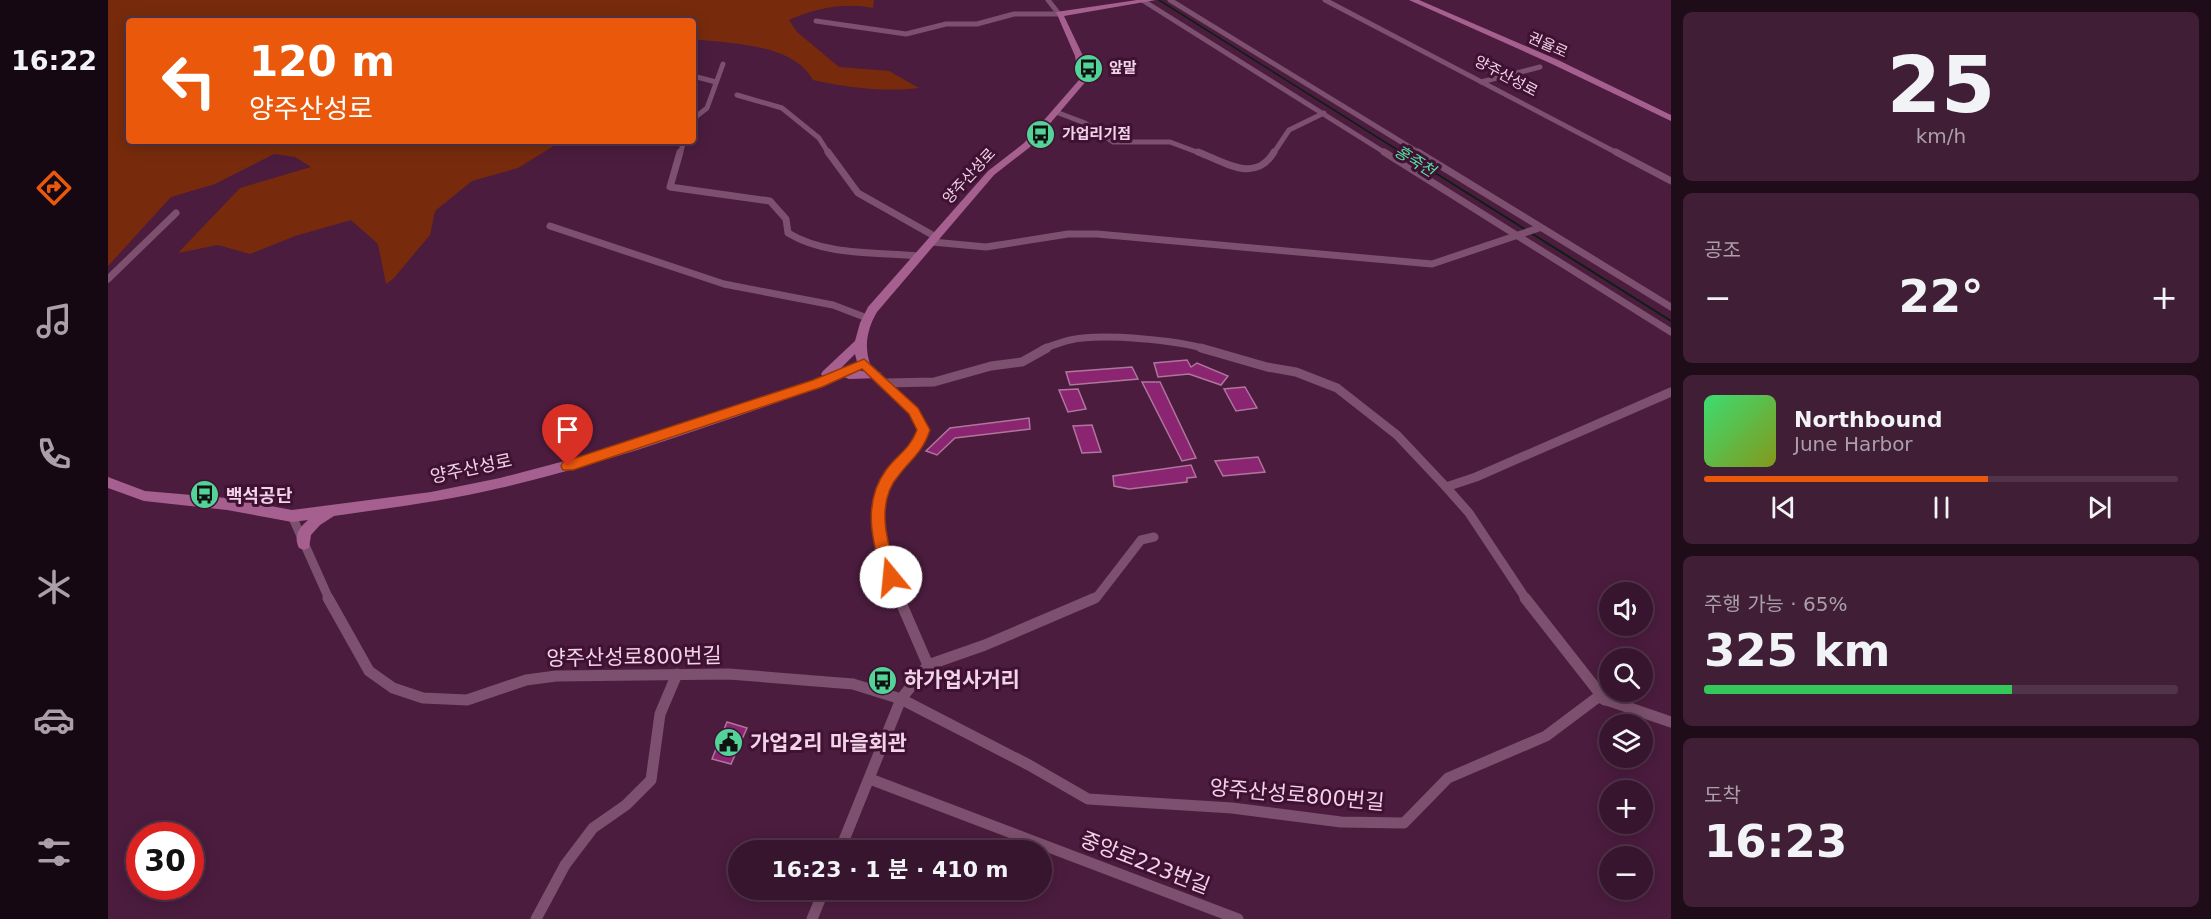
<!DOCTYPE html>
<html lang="ko">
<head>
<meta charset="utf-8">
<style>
  :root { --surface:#38152e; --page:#3f1e36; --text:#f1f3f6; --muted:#ab9faa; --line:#52344a; --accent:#ea580c }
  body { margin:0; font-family:"DejaVu Sans","Noto Sans KR",sans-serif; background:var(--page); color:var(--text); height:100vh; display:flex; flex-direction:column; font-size:22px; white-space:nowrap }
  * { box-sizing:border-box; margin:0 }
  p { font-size:20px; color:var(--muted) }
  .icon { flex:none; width:33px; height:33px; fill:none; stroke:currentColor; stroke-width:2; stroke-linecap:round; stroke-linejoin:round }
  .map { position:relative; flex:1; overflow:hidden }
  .panel { display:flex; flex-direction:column; gap:12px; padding:12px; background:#1f0c19; width:540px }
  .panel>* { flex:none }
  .hud { position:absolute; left:18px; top:18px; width:570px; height:126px; border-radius:6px; box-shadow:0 3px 15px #0003,0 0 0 2px var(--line); background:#ea580c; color:#fff; overflow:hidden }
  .controls { position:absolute; left:1491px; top:582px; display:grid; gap:12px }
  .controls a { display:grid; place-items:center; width:54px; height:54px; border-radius:50%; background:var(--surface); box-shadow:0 3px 15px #0003,0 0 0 2px var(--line); font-size:30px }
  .speed { position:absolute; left:18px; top:822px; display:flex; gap:12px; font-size:30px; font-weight:700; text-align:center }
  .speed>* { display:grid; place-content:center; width:78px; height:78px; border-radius:50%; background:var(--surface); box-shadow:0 3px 15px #0003,0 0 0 2px var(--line); line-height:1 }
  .speed .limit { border:9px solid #d22; background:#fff; color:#111 }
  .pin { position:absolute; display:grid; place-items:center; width:51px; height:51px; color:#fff; margin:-62px -26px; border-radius:50% 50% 50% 0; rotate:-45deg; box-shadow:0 0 6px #0007 }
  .pin .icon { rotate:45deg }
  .me { position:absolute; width:66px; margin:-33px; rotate:343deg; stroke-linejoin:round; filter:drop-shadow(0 0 4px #0008) }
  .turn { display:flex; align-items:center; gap:21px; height:126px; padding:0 24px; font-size:27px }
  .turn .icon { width:78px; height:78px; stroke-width:2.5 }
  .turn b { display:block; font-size:42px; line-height:51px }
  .big { font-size:45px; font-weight:700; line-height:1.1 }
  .panel .tile { flex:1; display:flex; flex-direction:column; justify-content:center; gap:9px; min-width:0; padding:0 21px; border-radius:9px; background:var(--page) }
  .panel .dial { align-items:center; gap:0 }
  .dial b { font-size:78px; line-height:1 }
  .song { display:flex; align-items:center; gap:18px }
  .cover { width:72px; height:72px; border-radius:9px; background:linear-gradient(135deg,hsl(140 70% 55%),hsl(70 70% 35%)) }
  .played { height:6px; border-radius:3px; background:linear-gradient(90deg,var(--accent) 60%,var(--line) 60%) }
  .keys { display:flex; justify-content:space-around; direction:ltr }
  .heat { display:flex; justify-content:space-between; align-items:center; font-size:33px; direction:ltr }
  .charge { height:9px; border-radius:4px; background:linear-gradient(90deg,#34c759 65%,var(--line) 0) }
  .trip { position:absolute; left:620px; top:840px; width:324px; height:60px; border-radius:30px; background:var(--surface); box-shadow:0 3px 15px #0003,0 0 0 2px var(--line); font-weight:700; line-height:60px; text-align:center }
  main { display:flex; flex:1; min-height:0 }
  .dock { display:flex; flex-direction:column; width:108px; justify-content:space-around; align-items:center; background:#160812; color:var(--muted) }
  .dock .icon { width:42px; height:42px }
  .dock .selected { color:var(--accent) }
  .dock b { font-size:27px; color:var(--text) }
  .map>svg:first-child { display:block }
  .green { fill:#772b0c }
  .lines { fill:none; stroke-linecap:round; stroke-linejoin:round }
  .stream-far1 { stroke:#0d2016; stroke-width:1.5 }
  .stream { stroke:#0d2016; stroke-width:2 }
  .building { fill:#8b2471; stroke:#ae769b; stroke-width:1.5 }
  .street-far3 { stroke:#7c506e; stroke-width:5 }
  .street-far2 { stroke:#7c506e; stroke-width:7 }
  .street-far1 { stroke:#7c506e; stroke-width:9 }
  .street { stroke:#7c506e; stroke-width:11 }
  .secondary { fill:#a66090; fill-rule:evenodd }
  .route { fill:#ea580c; stroke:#983908; stroke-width:1.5 }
  .labels { text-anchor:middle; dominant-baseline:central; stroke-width:6; stroke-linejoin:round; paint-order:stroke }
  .far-street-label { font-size:15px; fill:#f2d3e7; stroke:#3f1133 }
  .far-poi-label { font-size:15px; font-weight:bold; fill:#f2d3e7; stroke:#3f1133; text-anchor:start }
  .far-water-label { font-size:16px; font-style:italic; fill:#53df9e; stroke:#3f1133 }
  .street-label { font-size:18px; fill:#f2d3e7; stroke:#3f1133 }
  .poi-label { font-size:18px; font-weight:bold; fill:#f2d3e7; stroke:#3f1133; text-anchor:start }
  .near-street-label { font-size:21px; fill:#f2d3e7; stroke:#3f1133 }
  .near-poi-label { font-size:21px; font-weight:bold; fill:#f2d3e7; stroke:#3f1133; text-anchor:start }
</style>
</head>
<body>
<main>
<nav class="dock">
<b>16:22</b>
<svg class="icon selected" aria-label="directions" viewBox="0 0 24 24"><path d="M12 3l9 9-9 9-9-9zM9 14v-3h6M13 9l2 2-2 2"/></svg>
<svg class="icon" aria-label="music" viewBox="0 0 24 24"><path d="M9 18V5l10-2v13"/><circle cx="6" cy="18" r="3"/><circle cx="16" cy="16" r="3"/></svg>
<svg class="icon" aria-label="phone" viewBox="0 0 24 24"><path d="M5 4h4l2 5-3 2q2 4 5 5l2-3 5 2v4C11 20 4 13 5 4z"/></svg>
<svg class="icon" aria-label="climate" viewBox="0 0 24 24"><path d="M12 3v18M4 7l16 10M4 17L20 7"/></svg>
<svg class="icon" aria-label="car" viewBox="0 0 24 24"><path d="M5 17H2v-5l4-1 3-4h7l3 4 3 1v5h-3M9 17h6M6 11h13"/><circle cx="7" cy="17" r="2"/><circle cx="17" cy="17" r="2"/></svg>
<svg class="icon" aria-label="filters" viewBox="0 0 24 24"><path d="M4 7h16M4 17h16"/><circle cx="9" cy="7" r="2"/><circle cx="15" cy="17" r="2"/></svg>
</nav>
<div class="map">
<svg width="1563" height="919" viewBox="0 0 1563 919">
  <rect width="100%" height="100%" fill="#4b1c3e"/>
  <!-- green -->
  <path class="green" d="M0,0H766L765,8C738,2 706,8 681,20L689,32L731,67L781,71L811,88C775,92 741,88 705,80C685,43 623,44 585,39V21H21V141L452,142L410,168L364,181L327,211L322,235L285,279L278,284L270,244L243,220L187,236L142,254L110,245L70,253L132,188L203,167L187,157L166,154L107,184L63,197L0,266Z"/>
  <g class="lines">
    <!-- stream-far1 -->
    <path class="stream-far1" d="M1051,0L1296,154"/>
    <!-- stream -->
    <path class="stream" d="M1294,152L1563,321"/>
  </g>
  <!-- building -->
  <g class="building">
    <path d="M1079,360L1083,367L1089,363L1120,376L1113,385L1081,374L1050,377L1046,363Z"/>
    <path d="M1024,367L1030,379L962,385L958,372Z"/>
    <path d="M1034,382H1052L1088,458L1074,461Z"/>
    <path d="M1137,387L1149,408L1128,411L1116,389Z"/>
    <path d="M970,389L978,409L960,412L951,390Z"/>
    <path d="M921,418L922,429L847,438L829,455L818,451L842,428Z"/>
    <path d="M984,425L993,452L974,453L965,426Z"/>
    <path d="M1150,457L1157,472L1115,476L1107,461Z"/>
    <path d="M1083,465L1088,477L1079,478V482L1021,489L1006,486L1005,476Z"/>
    <path d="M619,722L639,728L623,764L604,759Z"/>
  </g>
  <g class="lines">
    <!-- street-far3 -->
    <g class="street-far3">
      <path d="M940,0L951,14"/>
      <path d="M1034,0L1279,154"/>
      <path d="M1062,0L1313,154"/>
      <path d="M1217,0L1511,154"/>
      <path d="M708,21L798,34L838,24H869L906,14H951"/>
      <path d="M585,76L608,82"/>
      <path d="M1373,82L1432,67"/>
      <path d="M629,95L674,108L711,138L721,154"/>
      <path d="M948,112L977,123L1005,142H1062L1094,154"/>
      <path d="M585,119L599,108L615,64"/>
      <path d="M572,154L576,141"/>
      <path d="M1165,154L1181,130L1216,113"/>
    </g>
    <!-- street-far2 -->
    <g class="street-far2">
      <path d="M572,152L562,187L662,201L678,219L680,233C718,256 767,252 810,256"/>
      <path d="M720,152L750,193L828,237"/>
      <path d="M1090,152C1117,162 1147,184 1166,152"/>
      <path d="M1276,152L1563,332"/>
      <path d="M1310,152L1563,307"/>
      <path d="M1508,152L1563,181"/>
      <path d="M442,226L616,284L725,305L759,318"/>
      <path d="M824,242L878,247L960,234H989L1324,264L1431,228"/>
      <path d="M0,279L68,213"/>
      <path d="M935,349C943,346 953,342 962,340C994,333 1067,340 1098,349"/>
    </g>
    <!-- street-far1 -->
    <g class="street-far1">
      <path d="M1093,348L1159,367L1188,372L1229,388L1289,435L1338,487L1361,513L1418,599"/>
      <path d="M756,364L806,411L816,430C809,451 794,462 781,479C754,515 776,564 792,599"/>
      <path d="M777,383L826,382L883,366L914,362L939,348"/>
      <path d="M1338,487L1368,477L1563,392"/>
      <path d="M184,516L221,599"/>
      <path d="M983,599L989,597L1033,540L1046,537"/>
    </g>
    <!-- street -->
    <g class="street">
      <path d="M220,598L261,671L285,688L315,698L359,700L418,680L448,676L621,674L745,684L793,699L921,765L980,799L1124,808L1233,822L1296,823L1340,778L1438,736L1490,697L1563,722"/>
      <path d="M1417,598L1497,700"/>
      <path d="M820,665L877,645L987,598"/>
      <path d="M762,779L1130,919"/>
      <path d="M732,850L793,699L820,665L791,598"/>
      <path d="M428,919L457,865L485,828L518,805L543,780L552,714L569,674"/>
      <path d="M704,919L716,890"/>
    </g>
    <!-- secondary -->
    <g class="secondary">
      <path d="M1029,0H1048L956,16L975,56L979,80L922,147L886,175L769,312C759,329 756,346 762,364L752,371L772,372L774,375L772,378L741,379L736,377L714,387C608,423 502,463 392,488C337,501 281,508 226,516L212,525L203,535L201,548L196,550L191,548C185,536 191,528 200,520L184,522L119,510L36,501L0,488V477L37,491L119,498L184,510L323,492L392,478L483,454L715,377L713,374L715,371L747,341L752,323L760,307L880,171L916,143L971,80L967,56L948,12ZM747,354L749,362L731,370Z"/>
      <path d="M1301,0H1311L1450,60L1563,115V121L1444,64Z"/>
    </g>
  </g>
  <!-- route -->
  <path class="route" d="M756,359L810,408L822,430C814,453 805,457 791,475C766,503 780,546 790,577L788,582H777L775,577C764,541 754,503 778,470C789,455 802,449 809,430L801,414L754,369L714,387L465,470H455L453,466L455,462L705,380Z"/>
  <!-- icons -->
  <defs>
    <symbol id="bus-disc" viewBox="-11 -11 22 22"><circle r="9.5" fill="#52d397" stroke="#3f1133"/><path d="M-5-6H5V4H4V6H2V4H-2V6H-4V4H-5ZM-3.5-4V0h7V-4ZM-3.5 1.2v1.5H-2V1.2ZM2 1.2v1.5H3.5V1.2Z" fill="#111"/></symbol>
    <symbol id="civic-disc" viewBox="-11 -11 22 22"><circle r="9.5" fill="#52d397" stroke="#3f1133"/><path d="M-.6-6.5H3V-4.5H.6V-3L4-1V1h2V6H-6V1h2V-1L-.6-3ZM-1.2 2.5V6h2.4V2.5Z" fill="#111"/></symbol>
  </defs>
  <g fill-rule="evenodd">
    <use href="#bus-disc" x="964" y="52" width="33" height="33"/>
    <use href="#bus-disc" x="916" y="118" width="33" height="33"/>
    <use href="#bus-disc" x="80" y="478" width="33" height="33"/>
    <use href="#bus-disc" x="758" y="664" width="33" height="33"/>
    <use href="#civic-disc" x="604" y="726" width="33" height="33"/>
  </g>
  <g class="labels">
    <!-- far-street labels -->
    <g class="far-street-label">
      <text transform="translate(1440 45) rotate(24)">권율로</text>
      <text transform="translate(1398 76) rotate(28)">양주산성로</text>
      <text transform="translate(861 176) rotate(-47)">양주산성로</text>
    </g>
    <!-- far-poi labels -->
    <g class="far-poi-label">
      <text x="1001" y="68">앞말</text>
      <text x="954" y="134">가업리기점</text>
    </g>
    <!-- far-water labels -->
    <g class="far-water-label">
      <text transform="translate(1307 161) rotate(32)">홍죽천</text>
    </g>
    <!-- street labels -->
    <g class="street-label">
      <text transform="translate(363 468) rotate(-12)">양주산성로</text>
    </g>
    <!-- poi labels -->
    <g class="poi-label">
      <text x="118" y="495">백석공단</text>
    </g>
    <!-- near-street labels -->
    <g class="near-street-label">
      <text transform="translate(526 657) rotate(-1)">양주산성로800번길</text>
      <text transform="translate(1189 795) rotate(5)">양주산성로800번길</text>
      <text transform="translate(1037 863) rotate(21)">중앙로223번길</text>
    </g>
    <!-- near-poi labels -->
    <g class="near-poi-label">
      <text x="796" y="680">하가업사거리</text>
      <text x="642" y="743">가업2리 마을회관</text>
    </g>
  </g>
</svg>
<div class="controls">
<a><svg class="icon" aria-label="sound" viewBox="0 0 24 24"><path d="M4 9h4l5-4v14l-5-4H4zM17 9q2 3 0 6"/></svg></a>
<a><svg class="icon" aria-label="search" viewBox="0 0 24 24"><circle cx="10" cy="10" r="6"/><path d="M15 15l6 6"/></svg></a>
<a><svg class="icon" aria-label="layers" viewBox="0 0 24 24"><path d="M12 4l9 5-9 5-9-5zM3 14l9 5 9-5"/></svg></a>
<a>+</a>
<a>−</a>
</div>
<div class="speed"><div class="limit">30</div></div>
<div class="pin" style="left:460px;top:466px;background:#d93025"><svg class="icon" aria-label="arrive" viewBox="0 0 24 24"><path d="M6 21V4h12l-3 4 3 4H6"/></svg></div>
<svg class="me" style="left:783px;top:577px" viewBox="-20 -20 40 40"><circle r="19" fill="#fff"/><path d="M0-13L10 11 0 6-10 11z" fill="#ea580c"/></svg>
<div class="trip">16:23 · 1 분 · 410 m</div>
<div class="hud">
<div class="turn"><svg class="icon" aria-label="left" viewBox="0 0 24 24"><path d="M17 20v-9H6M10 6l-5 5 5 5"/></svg><div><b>120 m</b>양주산성로</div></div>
</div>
</div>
<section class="panel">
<div class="tile dial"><b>25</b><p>km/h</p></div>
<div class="tile"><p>공조</p>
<div class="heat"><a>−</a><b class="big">22°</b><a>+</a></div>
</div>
<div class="tile">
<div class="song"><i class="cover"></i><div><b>Northbound</b><p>June Harbor</p></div></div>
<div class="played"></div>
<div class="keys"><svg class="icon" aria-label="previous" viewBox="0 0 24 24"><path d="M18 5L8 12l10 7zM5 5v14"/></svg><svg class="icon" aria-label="pause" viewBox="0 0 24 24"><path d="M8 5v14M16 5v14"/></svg><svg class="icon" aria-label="next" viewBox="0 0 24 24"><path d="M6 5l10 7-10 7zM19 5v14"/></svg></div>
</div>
<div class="tile"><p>주행 가능 · 65%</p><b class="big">325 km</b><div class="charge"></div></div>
<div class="tile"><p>도착</p><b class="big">16:23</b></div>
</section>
</main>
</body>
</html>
